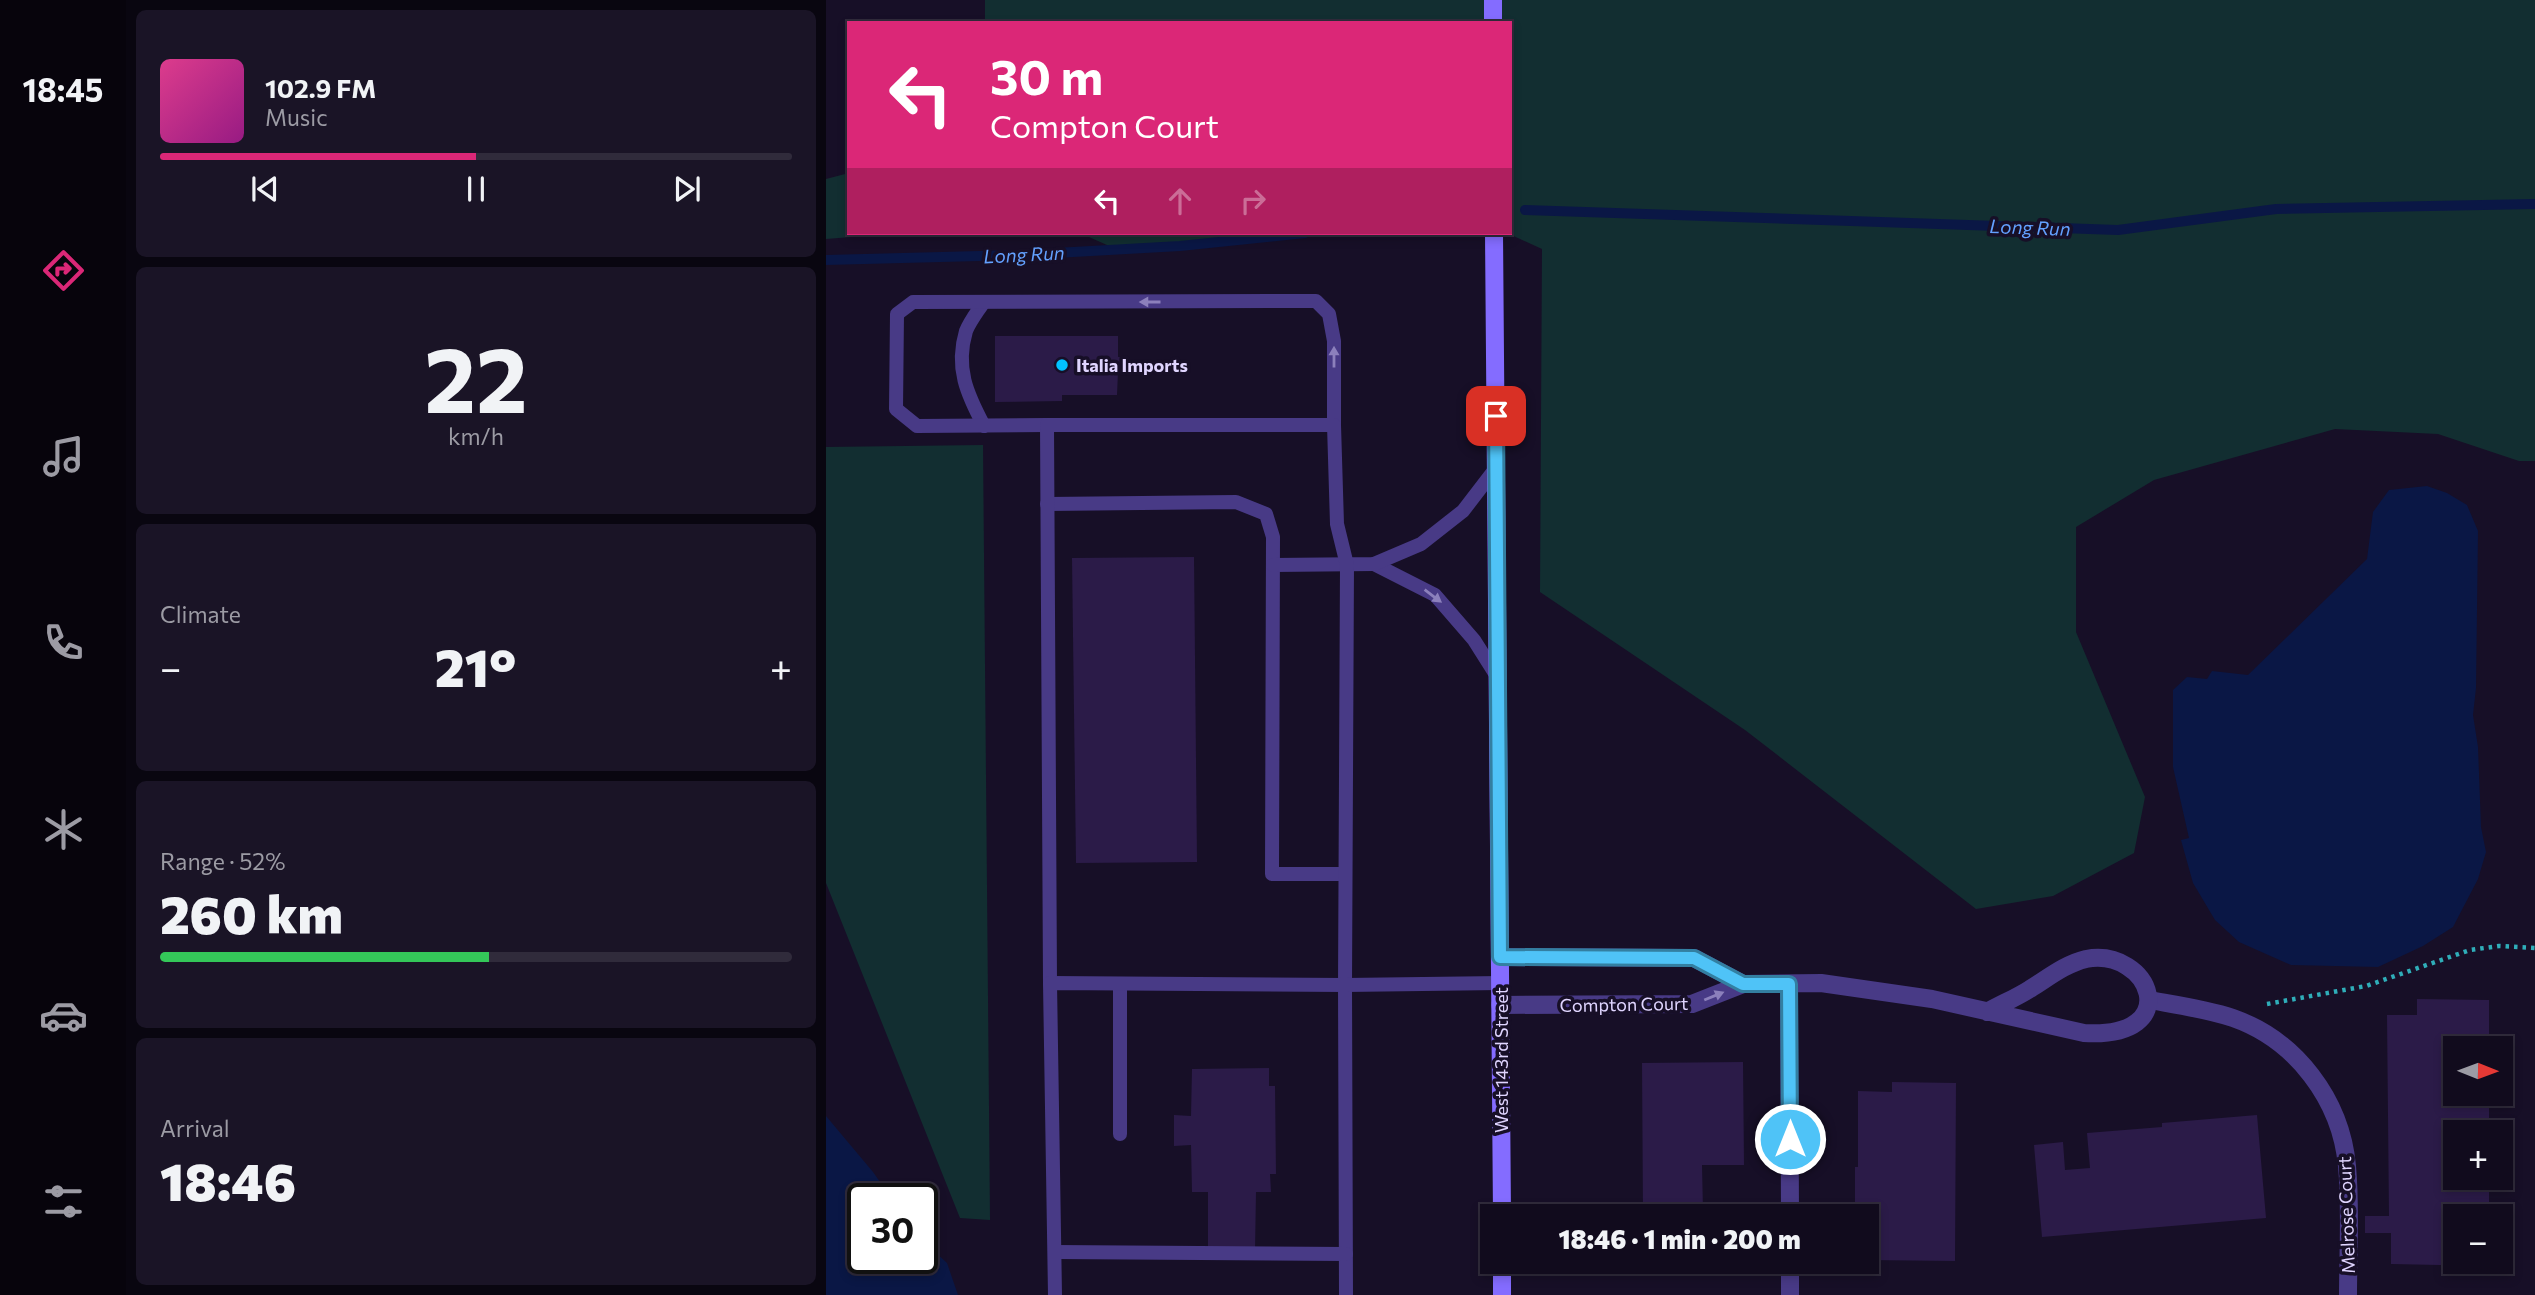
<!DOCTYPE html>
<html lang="en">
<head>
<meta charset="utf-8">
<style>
  :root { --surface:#110b1d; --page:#1a1426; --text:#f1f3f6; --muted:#9c9ba4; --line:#302b3b; --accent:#db2777 }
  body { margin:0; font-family:Commissioner,sans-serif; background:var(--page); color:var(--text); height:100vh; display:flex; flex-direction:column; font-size:26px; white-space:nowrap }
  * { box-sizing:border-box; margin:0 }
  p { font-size:23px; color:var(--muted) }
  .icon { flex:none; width:38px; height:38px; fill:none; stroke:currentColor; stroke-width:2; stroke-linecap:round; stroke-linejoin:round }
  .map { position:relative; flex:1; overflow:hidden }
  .side { display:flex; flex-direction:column; gap:10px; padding:10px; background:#090610; width:700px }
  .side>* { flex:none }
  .guide { position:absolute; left:21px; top:21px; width:665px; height:214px; border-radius:0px; box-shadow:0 4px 10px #0003,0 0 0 2px var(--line); background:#db2777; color:#fff; overflow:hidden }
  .needle { width:46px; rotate:91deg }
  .controls { position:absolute; left:1617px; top:1036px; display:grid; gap:14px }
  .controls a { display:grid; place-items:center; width:70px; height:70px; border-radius:0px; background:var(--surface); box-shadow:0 4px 10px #0003,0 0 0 2px var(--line); font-size:35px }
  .speed { position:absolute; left:21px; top:1183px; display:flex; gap:14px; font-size:35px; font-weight:700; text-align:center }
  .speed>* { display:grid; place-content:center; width:91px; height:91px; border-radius:50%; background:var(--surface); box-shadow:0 4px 10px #0003,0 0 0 2px var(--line); line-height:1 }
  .speed .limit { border:4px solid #111; border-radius:10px; background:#fff; color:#111 }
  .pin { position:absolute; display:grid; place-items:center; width:60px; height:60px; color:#fff; margin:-30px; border-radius:14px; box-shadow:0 4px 10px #0006 }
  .me { position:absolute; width:77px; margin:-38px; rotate:0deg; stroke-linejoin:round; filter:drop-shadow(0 0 5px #0008) }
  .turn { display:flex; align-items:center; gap:24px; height:147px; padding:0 28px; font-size:32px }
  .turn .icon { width:91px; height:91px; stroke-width:2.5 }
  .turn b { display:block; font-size:49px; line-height:60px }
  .lanes { display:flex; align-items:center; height:66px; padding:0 28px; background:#0003; justify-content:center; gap:35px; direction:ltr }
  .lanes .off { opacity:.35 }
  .big { font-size:52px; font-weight:800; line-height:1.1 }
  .side .tile { flex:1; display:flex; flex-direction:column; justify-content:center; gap:10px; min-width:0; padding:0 24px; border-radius:10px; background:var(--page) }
  .side .dial { align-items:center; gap:0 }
  .dial b { font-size:91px; line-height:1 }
  .song { display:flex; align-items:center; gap:21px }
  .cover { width:84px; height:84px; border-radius:10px; background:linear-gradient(135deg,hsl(330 70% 55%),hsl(310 70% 35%)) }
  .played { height:7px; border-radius:4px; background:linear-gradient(90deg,var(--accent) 50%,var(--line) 50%) }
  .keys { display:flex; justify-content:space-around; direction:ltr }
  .heat { display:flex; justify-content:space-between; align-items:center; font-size:38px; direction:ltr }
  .charge { height:10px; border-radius:5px; background:linear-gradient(90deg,#34c759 52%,var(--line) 0) }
  .trip { position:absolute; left:654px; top:1204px; width:399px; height:70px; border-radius:0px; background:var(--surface); box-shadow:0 4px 10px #0003,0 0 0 2px var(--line); font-weight:800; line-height:70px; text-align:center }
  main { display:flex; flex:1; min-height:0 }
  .tab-bar { display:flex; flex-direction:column; width:126px; justify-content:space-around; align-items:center; background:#07040c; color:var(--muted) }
  .tab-bar .icon { width:49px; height:49px }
  .tab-bar .selected { color:var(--accent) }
  .tab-bar b { font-size:32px; color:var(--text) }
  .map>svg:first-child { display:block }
  .green { fill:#122e31 }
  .water { fill:#0a1745 }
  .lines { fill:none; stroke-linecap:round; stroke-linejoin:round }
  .stream { stroke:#0a1745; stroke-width:10 }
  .building { fill:#2b1b48 }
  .path { stroke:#2faeb9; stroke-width:4.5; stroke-dasharray:3.5 5; stroke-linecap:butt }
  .lane { stroke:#483a86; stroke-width:14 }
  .street { stroke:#483a86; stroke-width:18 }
  .secondary { stroke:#846cff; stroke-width:18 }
  .oneway { fill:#8c80bc }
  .route-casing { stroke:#337fa1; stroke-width:18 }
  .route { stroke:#4fc3f7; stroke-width:12 }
  .poi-dot { fill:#01c2ff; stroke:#170f27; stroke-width:2.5 }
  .labels { text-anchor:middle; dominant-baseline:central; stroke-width:7; stroke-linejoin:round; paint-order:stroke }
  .poi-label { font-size:18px; font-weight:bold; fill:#e0d5ff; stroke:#170f27; text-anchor:start }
  .street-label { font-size:18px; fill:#e0d5ff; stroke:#170f27 }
  .water-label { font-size:19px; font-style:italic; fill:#63a1ff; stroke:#170f27 }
</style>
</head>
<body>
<main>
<nav class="tab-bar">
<b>18:45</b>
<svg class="icon selected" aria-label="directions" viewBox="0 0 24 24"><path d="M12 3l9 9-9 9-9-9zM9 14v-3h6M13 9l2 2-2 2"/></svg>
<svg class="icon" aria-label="music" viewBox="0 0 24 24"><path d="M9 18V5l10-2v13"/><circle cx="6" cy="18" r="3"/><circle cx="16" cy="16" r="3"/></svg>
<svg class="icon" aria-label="phone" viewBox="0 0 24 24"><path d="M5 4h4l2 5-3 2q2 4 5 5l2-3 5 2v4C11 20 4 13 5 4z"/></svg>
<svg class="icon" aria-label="climate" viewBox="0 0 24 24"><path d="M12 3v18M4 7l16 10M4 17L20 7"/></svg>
<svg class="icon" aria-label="car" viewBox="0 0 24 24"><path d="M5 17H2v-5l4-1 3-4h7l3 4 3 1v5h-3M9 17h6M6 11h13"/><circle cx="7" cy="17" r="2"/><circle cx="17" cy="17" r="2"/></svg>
<svg class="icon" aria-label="filters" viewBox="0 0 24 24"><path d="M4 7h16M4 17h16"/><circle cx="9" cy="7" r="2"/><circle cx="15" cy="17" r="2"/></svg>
</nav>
<section class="side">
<div class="tile">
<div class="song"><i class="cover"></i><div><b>102.9 FM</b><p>Music</p></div></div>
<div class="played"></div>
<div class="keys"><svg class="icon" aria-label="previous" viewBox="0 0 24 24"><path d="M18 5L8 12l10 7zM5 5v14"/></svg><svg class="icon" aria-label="pause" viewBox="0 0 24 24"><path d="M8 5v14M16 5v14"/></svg><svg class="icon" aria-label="next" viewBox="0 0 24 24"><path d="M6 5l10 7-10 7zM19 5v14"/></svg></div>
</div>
<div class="tile dial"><b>22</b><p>km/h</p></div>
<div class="tile"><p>Climate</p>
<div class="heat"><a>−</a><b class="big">21°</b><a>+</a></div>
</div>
<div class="tile"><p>Range · 52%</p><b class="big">260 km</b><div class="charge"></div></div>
<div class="tile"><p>Arrival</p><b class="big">18:46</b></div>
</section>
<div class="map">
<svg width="1709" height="1295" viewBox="0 0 1709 1295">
  <rect width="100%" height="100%" fill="#170f27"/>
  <!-- green -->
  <g class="green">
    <path d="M159,0H1709V461H1693L1612,434L1509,429L1328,480L1250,527V632L1319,797L1308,853L1227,896L1150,909L919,730L714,592L716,249L681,233H684V23H159Z"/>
    <path d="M23,173V233H75L0,239V179Z"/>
    <path d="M254,233H479L465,236L290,249Z"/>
    <path d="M157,445L164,1220L134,1218L0,883V447Z"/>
  </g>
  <!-- water -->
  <g class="water">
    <path d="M1601,486L1621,493L1641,505L1652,531L1650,688L1647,715L1652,747L1655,827L1660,852L1652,879L1627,927L1597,946L1552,967L1465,965L1413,942L1389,920L1367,883L1355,840L1363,838L1347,767V690L1361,677L1381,679L1386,671L1422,675L1541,559L1547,512L1563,490Z"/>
    <path d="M0,1116L47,1172L66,1199H37V1258H96V1240L121,1263L132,1295H0Z"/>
  </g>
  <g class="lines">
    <!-- stream -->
    <g class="stream">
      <path d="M699,210L1292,230L1450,209L1709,204"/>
      <path d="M0,260L194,255L354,246L479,233"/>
    </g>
  </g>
  <!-- building -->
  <g class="building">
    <path d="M169,336H292V357H303V372H292L291,395H236V401L169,402Z"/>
    <path d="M368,557L371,862L250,863L246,558Z"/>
    <path d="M1591,999L1663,1000V1048H1629V1094H1663V1132H1629V1178H1663V1216H1629V1262H1663L1662,1266L1565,1264V1233H1539V1216H1563L1561,1015H1591Z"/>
    <path d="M917,1062L918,1165H876L877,1211H919V1216H817L816,1063Z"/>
    <path d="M443,1068V1086H449L450,1174H444L445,1192H430L429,1251L382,1250V1192H366L365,1145L348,1146V1115L365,1116L366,1069Z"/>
    <path d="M1066,1082L1130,1083L1129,1261L1041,1260V1216H1029V1167H1032V1091L1066,1092Z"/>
    <path d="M1431,1115L1440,1218L1216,1237L1208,1145L1237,1142L1239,1170L1264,1168L1261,1133L1336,1127V1123Z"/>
  </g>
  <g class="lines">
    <!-- path -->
    <path class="path" d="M1441,1004L1540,986L1644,950L1673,946L1709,948"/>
    <!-- lane -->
    <g class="lane">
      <path d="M157,303C152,311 144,321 140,331C129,368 141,394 158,426"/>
      <path d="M221,425L91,426L70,409L71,314L87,302L490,301L503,314L508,341V425"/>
      <path d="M221,504L410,502L440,514L447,537L446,874H519"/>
      <path d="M548,564L609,595L648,640L672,678"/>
      <path d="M447,565L548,564L595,544L637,511L670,468"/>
      <path d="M224,983L221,425H508L511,524L521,565L519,985L520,1295"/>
      <path d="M294,1134V984"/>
      <path d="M229,1252L520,1254"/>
      <path d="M229,1295L224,983L519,985L675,983"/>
    </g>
    <!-- street -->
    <g class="street">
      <path d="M674,957L868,958L917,984"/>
      <path d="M963,984L964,1216"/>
      <path d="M1323,1000C1351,1005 1380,1009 1407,1018C1470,1040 1515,1100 1521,1166C1525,1209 1522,1252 1522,1295"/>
      <path d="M674,1005L866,1004L917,984L995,983L1106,999L1258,1033C1361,1039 1324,947 1260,959C1239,964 1222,978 1204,989C1190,998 1175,1004 1161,1012"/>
      <path d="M964,1262V1295"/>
    </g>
    <!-- secondary -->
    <g class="secondary">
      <path d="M667,0V23"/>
      <path d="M668,233L676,1216"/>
      <path d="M676,1262V1295"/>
    </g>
  </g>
  <!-- one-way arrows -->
  <defs><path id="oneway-solid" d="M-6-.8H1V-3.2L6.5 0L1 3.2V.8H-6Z" transform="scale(1.75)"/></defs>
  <g class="oneway">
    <use href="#oneway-solid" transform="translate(324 302) rotate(180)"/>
    <use href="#oneway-solid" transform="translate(508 357) rotate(-90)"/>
    <use href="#oneway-solid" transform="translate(607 596) rotate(37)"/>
    <use href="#oneway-solid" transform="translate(888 996) rotate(-22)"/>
  </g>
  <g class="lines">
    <defs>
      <path id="route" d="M670,416L674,957L868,958L917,984H963L964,1139"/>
    </defs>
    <!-- route casing -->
    <use href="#route" class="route-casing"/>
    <!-- route -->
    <use href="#route" class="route"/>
  </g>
  <!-- markers -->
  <circle class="poi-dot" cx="236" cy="365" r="7"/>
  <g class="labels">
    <!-- poi labels -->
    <g class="poi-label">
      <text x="250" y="365">Italia Imports</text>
    </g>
    <!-- street labels -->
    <g class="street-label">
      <text transform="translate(798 1004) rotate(-1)">Compton Court</text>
      <text transform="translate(675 1060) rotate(-90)">West 143rd Street</text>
      <text transform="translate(1520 1215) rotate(-92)">Melrose Court</text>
    </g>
    <!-- water labels -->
    <g class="water-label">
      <text transform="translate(1204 227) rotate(2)">Long Run</text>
      <text transform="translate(198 254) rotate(-3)">Long Run</text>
    </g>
  </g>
</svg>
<div class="controls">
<a><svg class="needle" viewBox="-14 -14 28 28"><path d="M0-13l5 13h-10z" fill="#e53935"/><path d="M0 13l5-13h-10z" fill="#9c9ba4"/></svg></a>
<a>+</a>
<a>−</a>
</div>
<div class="speed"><div class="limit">30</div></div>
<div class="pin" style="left:670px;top:416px;background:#d93025"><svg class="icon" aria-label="arrive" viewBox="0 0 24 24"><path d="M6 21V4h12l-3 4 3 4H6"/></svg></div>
<svg class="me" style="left:964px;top:1139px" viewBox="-20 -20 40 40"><circle r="17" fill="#4fc3f7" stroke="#fff" stroke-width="3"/><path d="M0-11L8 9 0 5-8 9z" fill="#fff"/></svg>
<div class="trip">18:46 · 1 min · 200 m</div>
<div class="guide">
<div class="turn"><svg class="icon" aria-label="left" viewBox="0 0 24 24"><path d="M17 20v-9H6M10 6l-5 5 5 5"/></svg><div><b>30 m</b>Compton Court</div></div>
<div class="lanes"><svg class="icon" aria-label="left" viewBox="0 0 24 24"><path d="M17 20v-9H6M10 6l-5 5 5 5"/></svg><svg class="icon off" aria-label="ahead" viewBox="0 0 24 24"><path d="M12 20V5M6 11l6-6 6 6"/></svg><svg class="icon off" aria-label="right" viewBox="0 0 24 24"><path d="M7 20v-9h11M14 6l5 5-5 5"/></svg></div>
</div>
</div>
</main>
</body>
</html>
